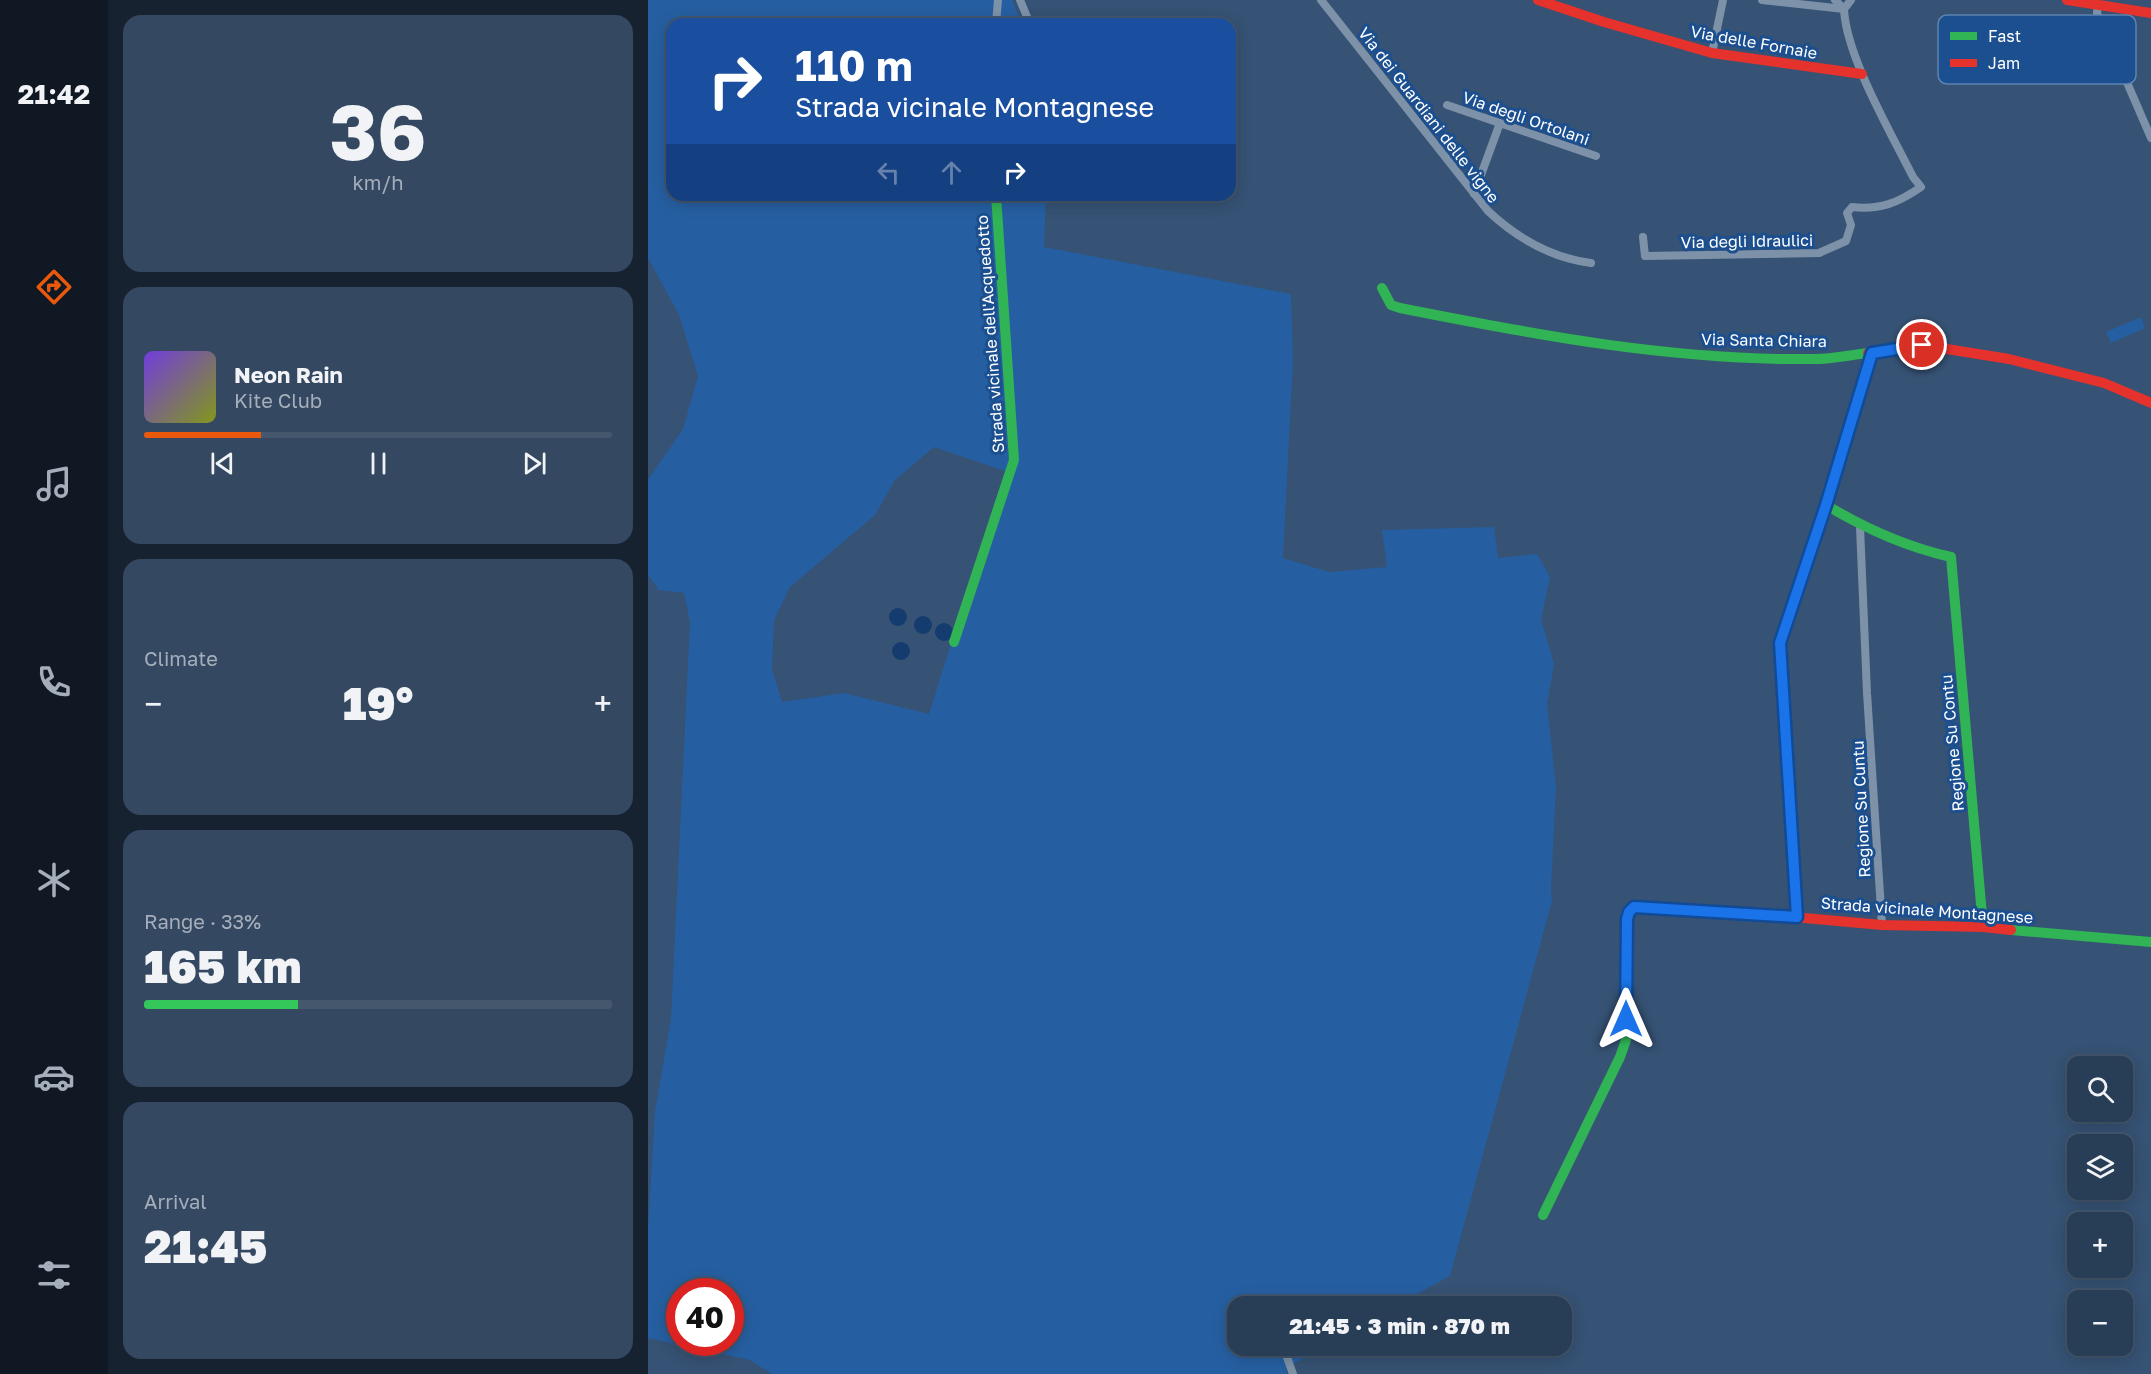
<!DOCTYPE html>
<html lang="en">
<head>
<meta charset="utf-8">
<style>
  :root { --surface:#283e57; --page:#344961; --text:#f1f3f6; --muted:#a5aeba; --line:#44576d; --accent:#ea580c }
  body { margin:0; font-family:"Golos Text",sans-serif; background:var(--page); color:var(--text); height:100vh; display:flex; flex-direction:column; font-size:22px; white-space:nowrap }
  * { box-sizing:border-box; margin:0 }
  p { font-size:20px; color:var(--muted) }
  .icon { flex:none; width:33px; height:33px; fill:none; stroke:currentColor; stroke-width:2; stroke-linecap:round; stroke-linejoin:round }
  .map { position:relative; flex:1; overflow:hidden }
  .drawer { display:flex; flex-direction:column; gap:15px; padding:15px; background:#162230; width:540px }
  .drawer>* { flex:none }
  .hud { position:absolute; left:18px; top:18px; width:570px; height:183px; border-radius:18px; box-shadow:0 3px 15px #0003,0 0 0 2px var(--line); background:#1a4fa0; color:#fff; overflow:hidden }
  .fabs { position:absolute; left:1419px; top:1056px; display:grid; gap:12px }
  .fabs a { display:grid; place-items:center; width:66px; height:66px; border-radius:12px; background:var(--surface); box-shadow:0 3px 15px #0003,0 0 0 2px var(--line); font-size:30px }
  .speed { position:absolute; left:18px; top:1278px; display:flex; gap:12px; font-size:30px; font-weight:700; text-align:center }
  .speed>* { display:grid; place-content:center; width:78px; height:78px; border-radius:50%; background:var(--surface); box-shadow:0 3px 15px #0003,0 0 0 2px var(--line); line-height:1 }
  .speed .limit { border:9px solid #d22; background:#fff; color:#111 }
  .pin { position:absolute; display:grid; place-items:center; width:51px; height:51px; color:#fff; margin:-26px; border:3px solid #fff; border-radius:50%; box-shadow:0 2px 6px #0007 }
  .me { position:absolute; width:66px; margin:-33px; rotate:0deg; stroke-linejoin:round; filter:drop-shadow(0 0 4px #0008) }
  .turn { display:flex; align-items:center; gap:21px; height:126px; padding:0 30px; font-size:27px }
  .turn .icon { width:78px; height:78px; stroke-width:2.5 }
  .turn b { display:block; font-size:42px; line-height:51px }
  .lanes { display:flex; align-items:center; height:57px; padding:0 30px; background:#0003; justify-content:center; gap:30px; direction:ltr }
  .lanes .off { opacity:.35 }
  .big { font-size:45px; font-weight:800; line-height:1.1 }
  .drawer .widget { flex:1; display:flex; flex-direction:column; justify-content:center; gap:9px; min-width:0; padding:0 21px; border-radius:18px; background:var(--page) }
  .drawer .dial { align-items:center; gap:0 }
  .dial b { font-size:78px; line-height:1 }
  .song { display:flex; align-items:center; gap:18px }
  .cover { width:72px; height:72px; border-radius:9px; background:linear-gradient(135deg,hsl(260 70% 55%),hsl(70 70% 35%)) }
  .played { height:6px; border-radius:3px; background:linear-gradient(90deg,var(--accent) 25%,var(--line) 25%) }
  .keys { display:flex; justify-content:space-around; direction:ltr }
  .heat { display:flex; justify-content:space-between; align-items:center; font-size:33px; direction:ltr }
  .charge { height:9px; border-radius:4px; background:linear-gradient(90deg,#34c759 33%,var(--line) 0) }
  .trip { position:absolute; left:579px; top:1296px; width:345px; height:60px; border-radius:18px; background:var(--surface); box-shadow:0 3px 15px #0003,0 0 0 2px var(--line); font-weight:800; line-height:60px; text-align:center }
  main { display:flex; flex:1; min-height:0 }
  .tabs { display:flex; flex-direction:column; width:108px; justify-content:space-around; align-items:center; background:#101923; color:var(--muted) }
  .tabs .icon { width:42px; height:42px }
  .tabs .on { color:var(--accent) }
  .tabs b { font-size:27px; color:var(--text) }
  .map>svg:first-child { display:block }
  .green { fill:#265fa1; fill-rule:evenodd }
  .water { fill:#153c6e }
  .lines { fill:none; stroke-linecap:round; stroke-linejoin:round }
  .street { stroke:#7d92a8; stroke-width:8 }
  .fast { stroke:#30b455; stroke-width:10 }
  .jam { stroke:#e5322d; stroke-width:10 }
  .route-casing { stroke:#114b97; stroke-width:15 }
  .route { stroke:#1a73e8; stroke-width:10 }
  .labels { text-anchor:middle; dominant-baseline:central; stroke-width:6; stroke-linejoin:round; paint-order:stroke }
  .street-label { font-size:16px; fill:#fff; stroke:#1b4f8f }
  .key { fill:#1b4f8f; stroke:#5f84b1; stroke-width:1.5 }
  .key-label { font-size:16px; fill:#fff }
</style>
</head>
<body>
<main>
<nav class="tabs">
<b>21:42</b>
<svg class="icon on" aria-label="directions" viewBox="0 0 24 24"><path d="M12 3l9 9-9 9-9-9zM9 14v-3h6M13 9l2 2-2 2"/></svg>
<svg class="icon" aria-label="music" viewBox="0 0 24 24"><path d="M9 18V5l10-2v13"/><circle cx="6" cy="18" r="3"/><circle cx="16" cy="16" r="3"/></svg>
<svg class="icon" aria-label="phone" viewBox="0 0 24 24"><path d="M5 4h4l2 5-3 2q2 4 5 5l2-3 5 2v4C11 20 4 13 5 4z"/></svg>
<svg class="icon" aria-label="climate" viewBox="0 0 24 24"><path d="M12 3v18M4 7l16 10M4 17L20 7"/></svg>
<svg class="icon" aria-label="car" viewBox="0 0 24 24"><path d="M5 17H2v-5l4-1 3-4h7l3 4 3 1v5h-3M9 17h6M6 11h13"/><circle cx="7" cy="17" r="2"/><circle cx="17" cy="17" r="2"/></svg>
<svg class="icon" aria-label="filters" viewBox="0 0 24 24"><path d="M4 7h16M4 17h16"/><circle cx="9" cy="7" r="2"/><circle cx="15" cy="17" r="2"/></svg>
</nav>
<section class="drawer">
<div class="widget dial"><b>36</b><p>km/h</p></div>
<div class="widget">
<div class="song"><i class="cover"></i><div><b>Neon Rain</b><p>Kite Club</p></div></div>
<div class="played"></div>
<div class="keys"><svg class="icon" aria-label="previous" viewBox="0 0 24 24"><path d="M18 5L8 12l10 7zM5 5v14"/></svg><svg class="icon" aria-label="pause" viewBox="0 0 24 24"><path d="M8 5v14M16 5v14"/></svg><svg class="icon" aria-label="next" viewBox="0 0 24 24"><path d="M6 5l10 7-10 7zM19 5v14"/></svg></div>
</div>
<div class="widget"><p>Climate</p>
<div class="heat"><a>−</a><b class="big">19°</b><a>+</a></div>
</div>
<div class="widget"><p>Range · 33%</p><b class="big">165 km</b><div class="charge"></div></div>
<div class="widget"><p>Arrival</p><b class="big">21:45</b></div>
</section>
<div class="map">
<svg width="1503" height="1374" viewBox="0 0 1503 1374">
  <rect width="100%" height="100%" fill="#365274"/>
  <!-- green -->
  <g class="green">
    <path d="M0,0H364L374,24H24V195H398L396,247L643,294L645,361L635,558L681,572L739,567L734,530L846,527L850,558L889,554L902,577L893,619L906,664L899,704L908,787L903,889L904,901L802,1276L747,1306H590V1346H677L638,1368L639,1374H124L102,1360L0,1338V1231L7,1111L23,1019L42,622L36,593L11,590L0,575V480L35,429L50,376L31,315L0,258ZM286,447L357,471L281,714L196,693L134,702L124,669L126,620L142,587L227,515L247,480ZM32,1292H82V1342H32Z"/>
    <path d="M1493,317L1497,328L1463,343L1458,332Z"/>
  </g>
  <!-- water -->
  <g class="water">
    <circle cx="250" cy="617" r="9"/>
    <circle cx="275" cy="625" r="9"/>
    <circle cx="296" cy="632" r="9"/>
    <circle cx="253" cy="651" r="9"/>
  </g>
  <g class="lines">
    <!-- street -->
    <g class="street">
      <path d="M372,0L382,24"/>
      <path d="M673,0L840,211C869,238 903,258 943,263"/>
      <path d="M1114,0L1196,9"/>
      <path d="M1187,0L1196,9"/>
      <path d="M1450,4L1449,13L1503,138"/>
      <path d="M348,24L350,0"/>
      <path d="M1064,53L1075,0"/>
      <path d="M799,105L948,156"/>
      <path d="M826,194L852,123"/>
      <path d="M995,237L997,256L1171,253L1198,241L1203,225L1199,213L1204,207C1232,210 1250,203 1273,187L1265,177C1243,133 1198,56 1196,9L1203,0"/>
      <path d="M1212,527L1219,693L1234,925"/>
      <path d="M1149,917L1132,643L1178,505L1224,353"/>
      <path d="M621,1301L623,1306"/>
      <path d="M635,1346L645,1374"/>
    </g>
    <!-- fast -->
    <g class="fast">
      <path d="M734,288L743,305L752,308C888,335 1026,361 1166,359C1184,359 1202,355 1220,353"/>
      <path d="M1178,505C1218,529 1258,547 1303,557L1335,927"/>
      <path d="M306,642L366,460L348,195"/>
      <path d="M1363,930L1503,942"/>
      <path d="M895,1215L972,1057L978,1040L979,919L981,912L986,907L1134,916"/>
    </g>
    <!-- jam -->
    <g class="jam">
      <path d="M890,0L956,22L1064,53L1214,74"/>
      <path d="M1419,0L1503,13"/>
      <path d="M1220,353L1274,345L1361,359L1456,383L1503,403"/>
      <path d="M1134,916L1234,925L1335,927L1363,930"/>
    </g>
  </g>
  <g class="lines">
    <defs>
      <path id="route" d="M978,1019L979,919L981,912L986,907L1149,917L1132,643L1178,505L1224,353L1274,345"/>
    </defs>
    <!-- route casing -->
    <use href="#route" class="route-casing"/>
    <!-- route -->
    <use href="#route" class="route"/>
  </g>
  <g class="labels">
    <!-- street labels -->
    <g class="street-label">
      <text transform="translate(1106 42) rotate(10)">Via delle Fornaie</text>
      <text transform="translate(781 115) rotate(52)">Via dei Guardiani delle vigne</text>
      <text transform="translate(878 118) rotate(19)">Via degli Ortolani</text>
      <text transform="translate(1099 241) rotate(-1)">Via degli Idraulici</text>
      <text transform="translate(342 334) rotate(-94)">Strada vicinale dell'Acquedotto</text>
      <text transform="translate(1116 340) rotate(1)">Via Santa Chiara</text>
      <text transform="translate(1304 743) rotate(-95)">Regione Su Contu</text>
      <text transform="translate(1213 809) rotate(-93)">Regione Su Cuntu</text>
      <text transform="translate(1279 910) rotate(4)">Strada vicinale Montagnese</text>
    </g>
  </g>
  <!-- legend -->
  <rect x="1290" y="15" width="198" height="69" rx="9" class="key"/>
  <rect x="1302" y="32" width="27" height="8" fill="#30b455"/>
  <rect x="1302" y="59" width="27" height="8" fill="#e5322d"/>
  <g class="key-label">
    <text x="1340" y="42">Fast</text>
    <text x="1340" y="69">Jam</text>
  </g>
</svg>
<div class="fabs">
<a><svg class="icon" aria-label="search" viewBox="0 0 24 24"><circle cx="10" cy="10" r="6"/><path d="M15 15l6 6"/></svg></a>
<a><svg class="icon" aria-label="layers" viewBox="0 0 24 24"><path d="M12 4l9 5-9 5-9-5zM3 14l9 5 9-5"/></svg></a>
<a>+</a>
<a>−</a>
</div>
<div class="speed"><div class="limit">40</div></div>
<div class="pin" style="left:1274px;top:345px;background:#d93025"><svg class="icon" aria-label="arrive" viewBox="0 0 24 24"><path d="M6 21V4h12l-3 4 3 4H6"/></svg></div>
<svg class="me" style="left:978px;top:1019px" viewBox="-20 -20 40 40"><path d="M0-17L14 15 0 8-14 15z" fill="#1a73e8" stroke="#fff" stroke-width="4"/></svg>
<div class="trip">21:45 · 3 min · 870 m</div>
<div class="hud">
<div class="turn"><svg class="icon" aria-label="right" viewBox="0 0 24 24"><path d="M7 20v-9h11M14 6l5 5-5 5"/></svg><div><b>110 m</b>Strada vicinale Montagnese</div></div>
<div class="lanes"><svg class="icon off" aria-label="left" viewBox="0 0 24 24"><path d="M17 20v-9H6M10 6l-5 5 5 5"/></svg><svg class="icon off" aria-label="ahead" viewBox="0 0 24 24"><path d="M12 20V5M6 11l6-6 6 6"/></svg><svg class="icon" aria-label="right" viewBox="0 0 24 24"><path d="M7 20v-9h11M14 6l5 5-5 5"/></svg></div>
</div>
</div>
</main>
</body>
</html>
